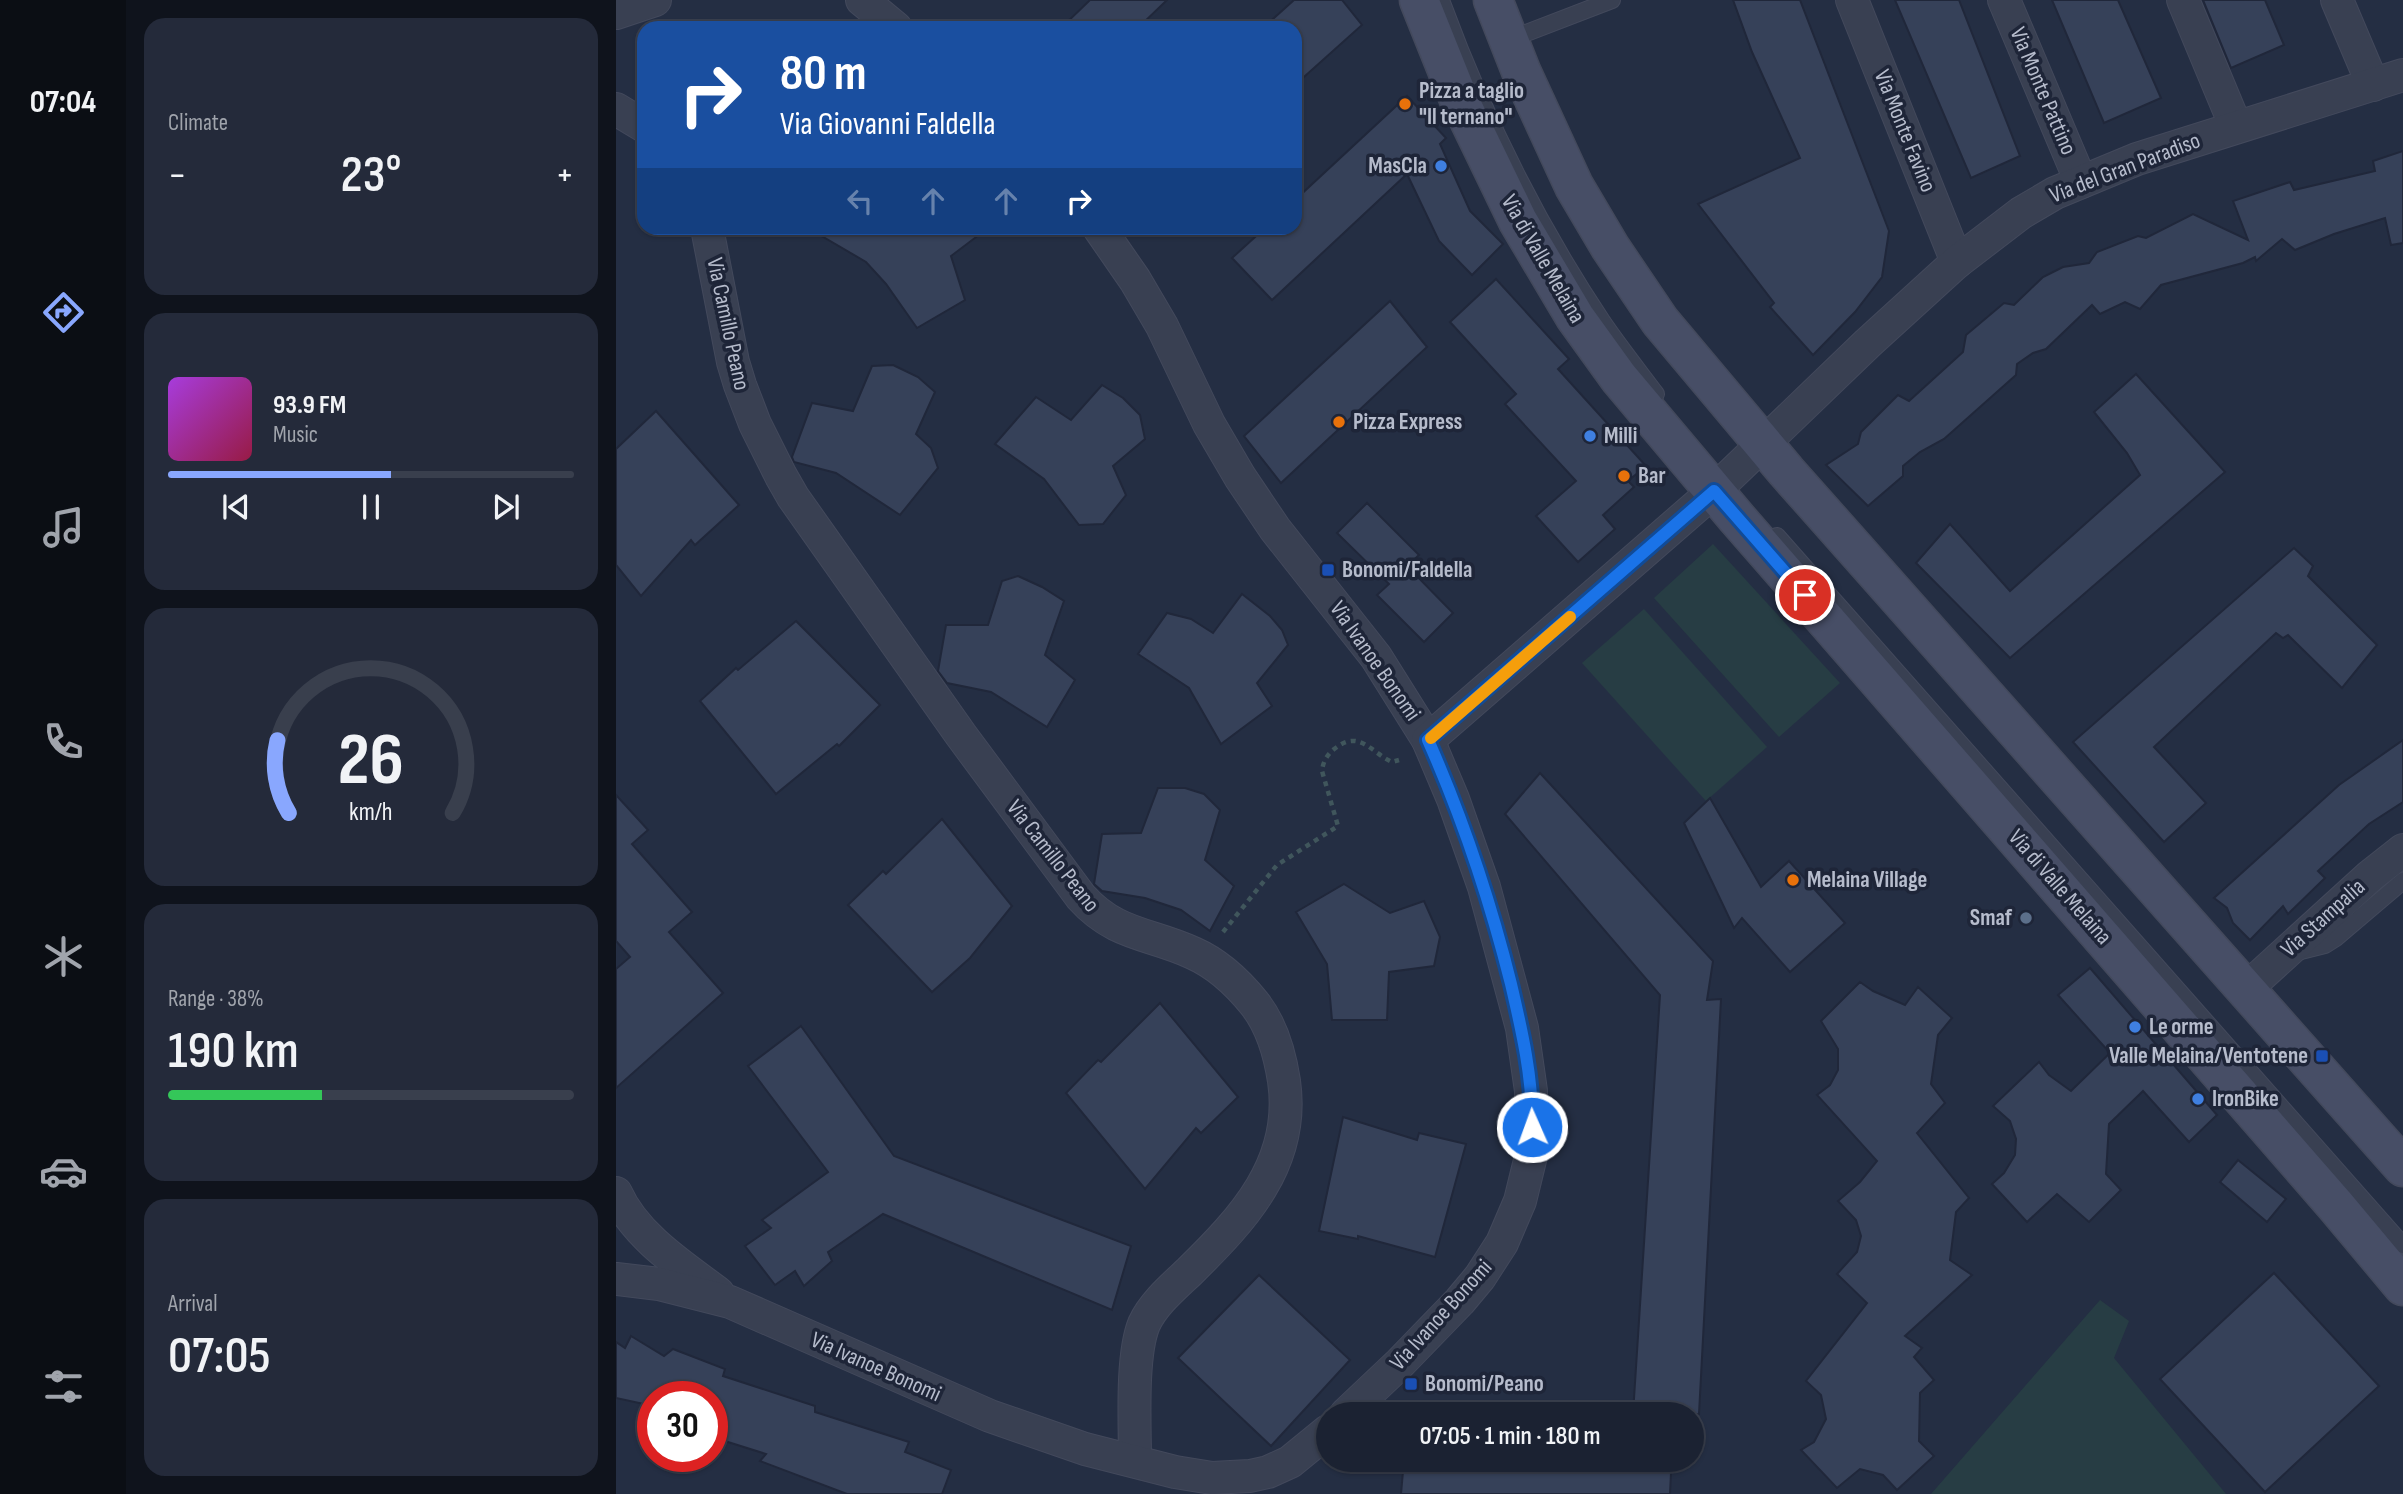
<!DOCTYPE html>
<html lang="en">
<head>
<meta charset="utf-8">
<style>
  :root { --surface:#1b2232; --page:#242a3a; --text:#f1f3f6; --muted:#a0a4ac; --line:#393f4d; --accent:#89a7fe }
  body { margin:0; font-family:"Sofia Sans Condensed",sans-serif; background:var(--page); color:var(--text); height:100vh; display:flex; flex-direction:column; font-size:26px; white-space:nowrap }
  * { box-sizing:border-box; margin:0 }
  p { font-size:23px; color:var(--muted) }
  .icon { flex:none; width:38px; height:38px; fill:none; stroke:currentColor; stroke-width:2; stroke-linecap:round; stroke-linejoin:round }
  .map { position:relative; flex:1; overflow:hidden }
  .details { display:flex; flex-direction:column; gap:18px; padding:18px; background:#0f131c; width:490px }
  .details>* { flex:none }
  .hud { position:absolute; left:21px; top:21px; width:665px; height:214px; border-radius:21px; box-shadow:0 2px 5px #0004,0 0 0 2px var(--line); background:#1a4fa0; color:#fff; overflow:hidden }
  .speed { position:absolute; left:21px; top:1381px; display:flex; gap:14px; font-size:35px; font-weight:700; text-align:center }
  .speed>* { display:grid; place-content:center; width:91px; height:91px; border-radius:50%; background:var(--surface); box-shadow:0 2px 5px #0004,0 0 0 2px var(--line); line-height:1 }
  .speed .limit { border:10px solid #d22; background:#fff; color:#111 }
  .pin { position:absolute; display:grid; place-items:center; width:60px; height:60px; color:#fff; margin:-30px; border:4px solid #fff; border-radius:50%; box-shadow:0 2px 7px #0007 }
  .me { position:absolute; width:77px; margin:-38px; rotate:358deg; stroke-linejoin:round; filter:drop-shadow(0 0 5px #0008) }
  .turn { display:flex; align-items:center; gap:24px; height:147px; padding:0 28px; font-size:32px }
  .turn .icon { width:91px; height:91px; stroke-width:2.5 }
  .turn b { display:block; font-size:49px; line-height:60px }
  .lanes { display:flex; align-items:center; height:66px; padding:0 28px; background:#0003; justify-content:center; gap:35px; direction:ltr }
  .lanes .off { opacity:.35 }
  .big { font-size:52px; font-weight:600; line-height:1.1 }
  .details .card { flex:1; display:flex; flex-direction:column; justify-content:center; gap:10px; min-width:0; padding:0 24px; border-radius:21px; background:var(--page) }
  .details .dial { align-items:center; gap:0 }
  .dial svg { height:182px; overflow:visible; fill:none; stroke:var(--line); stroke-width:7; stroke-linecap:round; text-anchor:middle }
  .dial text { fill:var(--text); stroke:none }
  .song { display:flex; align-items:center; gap:21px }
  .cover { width:84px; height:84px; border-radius:10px; background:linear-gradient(135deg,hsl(280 70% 55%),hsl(340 70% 35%)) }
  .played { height:7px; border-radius:4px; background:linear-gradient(90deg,var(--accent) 55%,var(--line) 55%) }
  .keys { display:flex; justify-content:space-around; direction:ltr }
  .heat { display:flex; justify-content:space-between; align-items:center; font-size:38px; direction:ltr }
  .charge { height:10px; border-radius:5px; background:linear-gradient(90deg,#34c759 38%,var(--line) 0) }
  .trip { position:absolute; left:700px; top:1402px; width:388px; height:70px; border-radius:35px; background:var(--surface); box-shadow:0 2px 5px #0004,0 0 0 2px var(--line); font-weight:600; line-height:70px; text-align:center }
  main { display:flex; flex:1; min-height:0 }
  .tabs { display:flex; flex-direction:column; width:126px; justify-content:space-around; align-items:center; background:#0b0e14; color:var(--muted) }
  .tabs .icon { width:49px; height:49px }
  .tabs .current { color:var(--accent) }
  .tabs b { font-size:32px; color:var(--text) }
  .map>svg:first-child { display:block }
  .green { fill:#273d44 }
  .building { fill:#364159; stroke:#20273a; stroke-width:2 }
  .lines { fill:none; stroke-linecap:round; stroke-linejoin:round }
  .lane-casing { stroke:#43495c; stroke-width:18 }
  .street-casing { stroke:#43495c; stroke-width:34 }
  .secondary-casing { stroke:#43495c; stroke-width:41 }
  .path { stroke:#40565c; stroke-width:4.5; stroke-dasharray:5 5; stroke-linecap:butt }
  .lane { stroke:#394052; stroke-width:16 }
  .street { stroke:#394052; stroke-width:32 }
  .secondary { stroke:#474e66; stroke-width:38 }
  .route-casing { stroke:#114b97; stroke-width:18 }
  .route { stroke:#1a73e8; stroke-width:12 }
  .slow { stroke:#f59e0b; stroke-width:12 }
  .food-dot { fill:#e8710a; stroke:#1e2538; stroke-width:2.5 }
  .shop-dot { fill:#3f7fe0; stroke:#1e2538; stroke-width:2.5 }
  .transit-dot { fill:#1a4fb4; stroke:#1e2538; stroke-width:2.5 }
  .service-dot { fill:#5c6f8a; stroke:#1e2538; stroke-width:2.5 }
  .labels { text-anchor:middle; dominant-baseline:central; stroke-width:7; stroke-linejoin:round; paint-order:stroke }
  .poi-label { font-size:23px; font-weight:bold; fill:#b6bccc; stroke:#1e2538; text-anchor:start }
  .street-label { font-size:23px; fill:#b6bccc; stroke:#1e2538 }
</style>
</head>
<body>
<main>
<nav class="tabs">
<b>07:04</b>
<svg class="icon current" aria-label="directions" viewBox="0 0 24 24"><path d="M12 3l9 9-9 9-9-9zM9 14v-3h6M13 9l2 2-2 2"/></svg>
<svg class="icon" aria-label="music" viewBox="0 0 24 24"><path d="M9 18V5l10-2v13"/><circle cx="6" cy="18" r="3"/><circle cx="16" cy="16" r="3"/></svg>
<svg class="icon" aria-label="phone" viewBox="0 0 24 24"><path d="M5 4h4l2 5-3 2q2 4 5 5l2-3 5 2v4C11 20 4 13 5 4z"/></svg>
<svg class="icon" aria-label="climate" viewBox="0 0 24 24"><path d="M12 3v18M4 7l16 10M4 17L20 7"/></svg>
<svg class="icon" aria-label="car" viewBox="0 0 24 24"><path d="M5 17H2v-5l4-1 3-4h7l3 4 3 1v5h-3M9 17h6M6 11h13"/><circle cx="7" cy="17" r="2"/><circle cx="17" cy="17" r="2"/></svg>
<svg class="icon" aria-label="filters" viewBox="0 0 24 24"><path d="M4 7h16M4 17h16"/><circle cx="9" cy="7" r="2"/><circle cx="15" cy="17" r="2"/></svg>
</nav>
<section class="details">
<div class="card"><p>Climate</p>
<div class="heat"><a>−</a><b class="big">23°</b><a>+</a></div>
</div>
<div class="card">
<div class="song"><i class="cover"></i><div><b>93.9 FM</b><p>Music</p></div></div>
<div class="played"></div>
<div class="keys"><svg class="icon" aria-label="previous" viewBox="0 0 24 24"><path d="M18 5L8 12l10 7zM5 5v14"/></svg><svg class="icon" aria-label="pause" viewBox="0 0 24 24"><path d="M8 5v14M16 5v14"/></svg><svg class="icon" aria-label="next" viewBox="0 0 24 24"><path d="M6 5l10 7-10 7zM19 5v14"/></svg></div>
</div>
<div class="card dial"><svg viewBox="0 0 100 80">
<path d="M14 69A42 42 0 1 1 86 69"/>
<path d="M14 69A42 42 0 0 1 9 37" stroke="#89a7fe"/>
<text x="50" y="56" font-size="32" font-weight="700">26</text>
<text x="50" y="72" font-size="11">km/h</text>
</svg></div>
<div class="card"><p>Range · 38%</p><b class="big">190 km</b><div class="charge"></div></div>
<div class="card"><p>Arrival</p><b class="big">07:05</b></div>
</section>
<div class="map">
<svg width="1787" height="1494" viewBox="0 0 1787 1494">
  <rect width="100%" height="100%" fill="#242e43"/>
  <!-- green -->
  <g class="green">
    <path d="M1097,544L1224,683L1163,737L1038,598Z"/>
    <path d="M1028,609L1151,747L1090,801L966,663Z"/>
    <path d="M1484,1300L1513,1321L1498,1358L1610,1494H1315Z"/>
  </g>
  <!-- building -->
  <g class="building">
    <path d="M474,0H551L522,28H445Z"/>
    <path d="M678,0H726L746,25L679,85V28H647Z"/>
    <path d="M1117,0H1184L1273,231L1266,277L1239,312L1197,355L1154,307L1158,303L1082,204L1184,158L1136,52Z"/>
    <path d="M1279,0H1343L1404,156L1355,178Z"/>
    <path d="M1436,0H1502L1545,98L1488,123Z"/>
    <path d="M1587,0H1649L1668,45L1615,68Z"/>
    <path d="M791,96L830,138L824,144L854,211L887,244L856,275L823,241L791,174L656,300L616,258L649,228H679V200Z"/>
    <path d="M1787,151V243L1775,245L1769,218L1718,234L1679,250L1666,239L1640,261L1639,257L1627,263L1545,285L1524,309L1509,302L1484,314L1476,305L1430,349L1417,353L1401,364L1400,375L1328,439L1304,452L1287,466V476L1252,506L1210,465L1242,444L1245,432L1282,395L1293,401L1347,352L1350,335L1388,303L1398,305L1427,277L1447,267L1473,263L1481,252L1522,236L1530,238L1577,214L1632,240L1617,201L1674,182L1678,190L1759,171L1757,161Z"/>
    <path d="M192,228H372L335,256L349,300L301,328L270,284L250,262Z"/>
    <path d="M880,279L953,359L942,369L1030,466L1012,481L1018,487L987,515L999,529L962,562L920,516L960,481L889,404L900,394L834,322Z"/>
    <path d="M774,301L811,347L665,483L628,436Z"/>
    <path d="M277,365L302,377L319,392L300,434L315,448L322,468L284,515L220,473L178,462L176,457L196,403L237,411L256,366Z"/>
    <path d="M1520,374L1609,472L1394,658L1300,563L1334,524L1394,591L1524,475L1511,453L1478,412Z"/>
    <path d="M486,385L507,398L524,415L529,439L497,466L510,495L487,524L463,525L428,479L379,444L420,397L455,420Z"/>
    <path d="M40,411L123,505L79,545L75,540L25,596L0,565V449Z"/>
    <path d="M751,503L803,555L791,566L837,613L808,642L761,595L773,584L721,533Z"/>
    <path d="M1678,548L1697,566L1692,576L1761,645L1726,688L1672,635L1667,638L1660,633L1538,747L1590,803L1548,842L1457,742Z"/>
    <path d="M402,576L426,587L448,601L429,655L459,680L431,727L375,692L331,683L322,671L330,625H372L386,581Z"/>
    <path d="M626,594L654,616L666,630L672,645L641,683L656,706L605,744L573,688L522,654L551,613L575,619L597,633Z"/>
    <path d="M180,621L264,705L223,746L221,744L160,794L84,701L120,668L122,670Z"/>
    <path d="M1787,740V802L1753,824L1702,871L1709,878L1672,914L1667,906L1634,940L1617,923L1611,908L1598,898L1723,785Z"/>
    <path d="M924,773L1097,961L1091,1000L1105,999L1083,1414H1017L1044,995L889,814Z"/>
    <path d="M542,788H569L588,794L604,810L589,860L618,886L594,931L565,910L529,898L486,891L478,884L486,834L525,833Z"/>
    <path d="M0,795L32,830L16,844L76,912L53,932L107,993L0,1088V969L14,957L0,941Z"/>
    <path d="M1094,798L1145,887L1173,861L1229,923L1174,972L1126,918L1118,928L1068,823Z"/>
    <path d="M326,819L396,906L354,958L316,992L232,905L267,871L270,874Z"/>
    <path d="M728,884L774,913L808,901L824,937L818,966L773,972L771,1020H716L711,964L680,912Z"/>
    <path d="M1474,968L1601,1115L1573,1142L1527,1091L1493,1124L1490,1174L1505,1190L1473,1222L1441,1194L1411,1222L1376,1184L1388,1173L1399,1155L1400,1139L1394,1121L1377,1106L1423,1062L1433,1075L1455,1091L1494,1053L1442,995Z"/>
    <path d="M1244,982L1257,991L1289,1005L1302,987L1336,1018L1322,1035L1315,1084L1329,1103L1301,1133L1353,1198L1340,1212L1334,1260L1356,1275L1289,1336L1306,1348L1298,1357L1318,1380L1304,1393L1303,1441L1318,1456L1281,1490L1267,1475L1244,1469L1221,1488L1185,1450L1198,1442L1210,1419L1205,1395L1190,1381L1251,1303L1221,1274L1241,1252L1245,1236L1240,1220L1222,1201L1244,1182L1261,1161L1201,1095L1214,1085L1222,1070V1049L1205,1021Z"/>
    <path d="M544,1003L622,1097L585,1133L580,1128L529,1189L450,1093L482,1060L485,1062Z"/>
    <path d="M185,1026L278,1156L515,1246L496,1310L267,1214L212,1252L216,1261L188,1286L179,1271L159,1285L129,1246L155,1228L146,1220L212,1172L132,1066Z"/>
    <path d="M727,1117L801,1140L803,1133L850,1144L819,1257L742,1236V1239L703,1231Z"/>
    <path d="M1622,1160L1670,1199L1651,1222L1604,1182Z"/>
    <path d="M1658,1273L1763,1386L1649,1492L1544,1379Z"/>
    <path d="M643,1275L734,1360L655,1446L562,1358Z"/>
    <path d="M15,1336L48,1356L57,1349L109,1369L107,1376L199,1406V1412L293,1442L289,1452L335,1470L326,1494H231L144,1461L150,1454L96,1437V1396H37V1406L0,1398V1342L9,1348Z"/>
    <path d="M788,1460L882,1466V1460H888L1055,1473L1054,1494H785Z"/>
  </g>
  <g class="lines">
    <defs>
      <g id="lane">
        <path d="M825,0C866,112 920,222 986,321C1003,346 1022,370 1040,394"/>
        <path d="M892,40L996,0"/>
        <path d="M1161,536L1787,1245"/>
        <path d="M1677,953L1709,945L1720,938L1787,881"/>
      </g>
      <g id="street">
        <path d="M246,0L280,28"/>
        <path d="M1236,0L1341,262"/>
        <path d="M1388,0L1465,182"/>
        <path d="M1567,0L1620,127"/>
        <path d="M1721,0L1757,85"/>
        <path d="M0,13L39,0"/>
        <path d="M0,109L28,126"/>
        <path d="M91,228L117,362L124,385L139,424L165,476L177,497L345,735L465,897C500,936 534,933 577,953C602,964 621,982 638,1003C655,1024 664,1055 668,1081C680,1163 627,1219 573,1272C557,1287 537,1304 528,1324C515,1356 519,1425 519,1461"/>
        <path d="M483,228L519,280L546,326L593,424L624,477L659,529L760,657L812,740L837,799L868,887L906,1028L915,1091V1156L904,1201L886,1243L864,1277L844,1301L784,1363L730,1414"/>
        <path d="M812,740L1098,491L1252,343L1341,262L1405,213L1439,193L1521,159L1787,75"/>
        <path d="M1630,989L1754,876L1787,850"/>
        <path d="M0,1193C19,1236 66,1266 102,1293"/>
        <path d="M0,1279L43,1284L114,1302L374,1416L469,1449L559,1472L596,1478L634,1476L652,1472L674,1462L712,1431"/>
      </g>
      <g id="secondary">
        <path d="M803,0L842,97L902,221L959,317L1003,378L1119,516L1720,1206L1787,1286"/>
        <path d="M877,0L905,71L958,186L994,247L1044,321L1170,471L1787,1167"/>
      </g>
    </defs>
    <!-- lane casing -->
    <use href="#lane" class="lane-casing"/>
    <!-- street casing -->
    <use href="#street" class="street-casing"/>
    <!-- secondary casing -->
    <use href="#secondary" class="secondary-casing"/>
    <!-- path -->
    <path class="path" d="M607,932L661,865L722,826L706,771C707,761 712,753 721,747C744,730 756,753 776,762L783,760"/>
    <!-- lane -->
    <use href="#lane" class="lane"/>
    <!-- street -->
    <use href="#street" class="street"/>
    <!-- secondary -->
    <use href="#secondary" class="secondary"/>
  </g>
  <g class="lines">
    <defs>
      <path id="route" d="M916,1127C917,1079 906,1031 895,984C874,900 847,819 812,740L1098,491L1189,595"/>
    </defs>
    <!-- route casing -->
    <use href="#route" class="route-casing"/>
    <!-- route -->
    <use href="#route" class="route"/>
    <!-- slow -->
    <path class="slow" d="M815,738L954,617"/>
  </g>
  <!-- markers -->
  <g class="food-dot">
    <circle cx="789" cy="104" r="7"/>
    <circle cx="723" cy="422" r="7"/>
    <circle cx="1008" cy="476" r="7"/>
    <circle cx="1177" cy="880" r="7"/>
  </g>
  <g class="shop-dot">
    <circle cx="825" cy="166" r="7"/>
    <circle cx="974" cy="436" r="7"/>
    <circle cx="1519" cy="1027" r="7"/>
    <circle cx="1582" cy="1099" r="7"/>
  </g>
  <g class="transit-dot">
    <rect x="705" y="563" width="14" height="14" rx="3.5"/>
    <rect x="1699" y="1049" width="14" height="14" rx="3.5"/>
    <rect x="788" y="1377" width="14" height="14" rx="3.5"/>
  </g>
  <circle class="service-dot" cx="1410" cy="918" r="7"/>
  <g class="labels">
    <!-- poi labels -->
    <g class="poi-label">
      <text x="803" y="91">Pizza a taglio<tspan x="803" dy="26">"Il ternano"</tspan></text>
      <text x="811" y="166" text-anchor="end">MasCla</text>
      <text x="737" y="422">Pizza Express</text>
      <text x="988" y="436">Milli</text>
      <text x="1022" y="476">Bar</text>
      <text x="726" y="570">Bonomi/Faldella</text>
      <text x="1191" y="880">Melaina Village</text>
      <text x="1396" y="918" text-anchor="end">Smaf</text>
      <text x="1533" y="1027">Le orme</text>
      <text x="1692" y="1056" text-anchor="end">Valle Melaina/Ventotene</text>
      <text x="1596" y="1099">IronBike</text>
      <text x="809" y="1384">Bonomi/Peano</text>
    </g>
    <!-- street labels -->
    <g class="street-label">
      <text transform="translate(1427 91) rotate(67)">Via Monte Pattino</text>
      <text transform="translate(1289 131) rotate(68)">Via Monte Favino</text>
      <text transform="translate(1509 168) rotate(-21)">Via del Gran Paradiso</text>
      <text transform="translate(927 259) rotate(60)">Via di Valle Melaina</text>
      <text transform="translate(112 324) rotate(78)">Via Camillo Peano</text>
      <text transform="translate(759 661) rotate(55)">Via Ivanoe Bonomi</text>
      <text transform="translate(437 856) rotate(52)">Via Camillo Peano</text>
      <text transform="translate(1444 887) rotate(49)">Via di Valle Melaina</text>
      <text transform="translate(1707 918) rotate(-42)">Via Stampalia</text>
      <text transform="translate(825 1315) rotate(-48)">Via Ivanoe Bonomi</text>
      <text transform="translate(260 1367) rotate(24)">Via Ivanoe Bonomi</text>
    </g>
  </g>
</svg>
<div class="speed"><div class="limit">30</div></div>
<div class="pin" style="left:1189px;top:595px;background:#d93025"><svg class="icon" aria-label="arrive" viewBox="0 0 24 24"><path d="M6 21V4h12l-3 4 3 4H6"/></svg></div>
<svg class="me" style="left:916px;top:1127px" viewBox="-20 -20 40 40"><circle r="17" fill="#1a73e8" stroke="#fff" stroke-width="3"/><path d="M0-11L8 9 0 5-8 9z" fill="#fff"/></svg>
<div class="trip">07:05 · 1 min · 180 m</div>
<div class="hud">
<div class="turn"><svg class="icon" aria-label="right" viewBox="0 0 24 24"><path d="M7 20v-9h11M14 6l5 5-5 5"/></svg><div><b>80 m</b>Via Giovanni Faldella</div></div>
<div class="lanes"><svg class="icon off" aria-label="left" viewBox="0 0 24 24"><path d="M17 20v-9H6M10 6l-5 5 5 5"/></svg><svg class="icon off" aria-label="ahead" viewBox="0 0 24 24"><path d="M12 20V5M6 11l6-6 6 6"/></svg><svg class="icon off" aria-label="ahead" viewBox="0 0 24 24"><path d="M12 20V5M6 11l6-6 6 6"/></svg><svg class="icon" aria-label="right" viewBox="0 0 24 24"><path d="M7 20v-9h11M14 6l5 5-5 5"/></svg></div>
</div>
</div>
</main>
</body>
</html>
